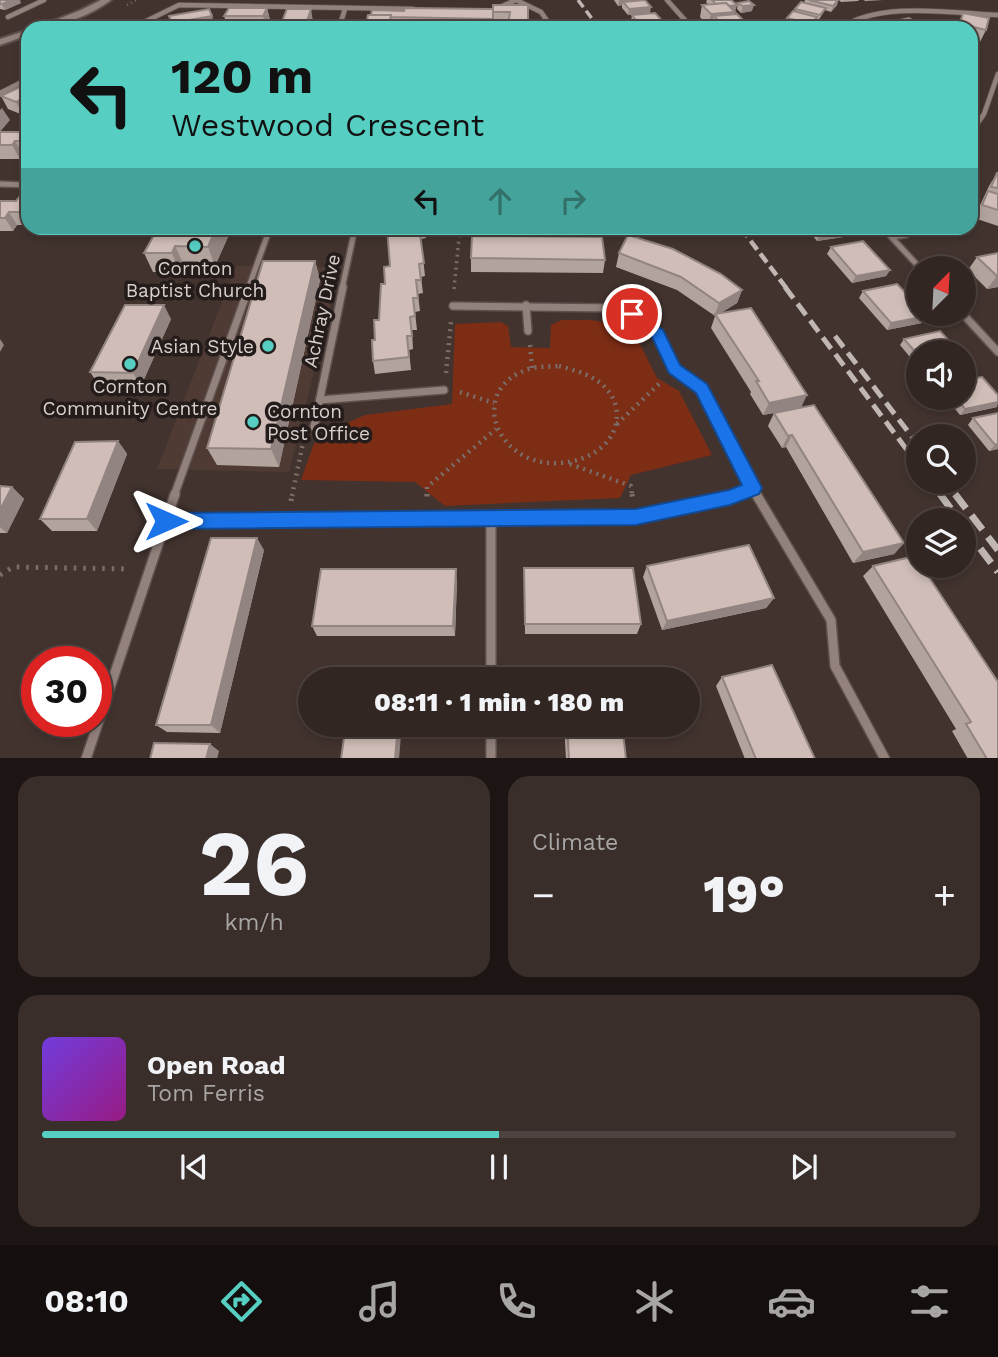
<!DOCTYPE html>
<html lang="en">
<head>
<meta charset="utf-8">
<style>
  :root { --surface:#322622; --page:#3a2e2a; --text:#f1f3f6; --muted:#a8a5a5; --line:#4d4340; --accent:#56cec2 }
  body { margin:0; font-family:"Work Sans",sans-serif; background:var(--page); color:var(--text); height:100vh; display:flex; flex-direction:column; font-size:26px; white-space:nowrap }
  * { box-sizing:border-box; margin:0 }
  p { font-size:23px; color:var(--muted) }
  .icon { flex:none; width:38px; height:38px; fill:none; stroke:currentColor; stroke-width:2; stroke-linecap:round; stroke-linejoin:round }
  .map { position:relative; height:758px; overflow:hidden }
  .drawer { display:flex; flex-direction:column; gap:18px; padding:18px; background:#1c1513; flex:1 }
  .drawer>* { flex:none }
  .guide { position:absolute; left:21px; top:21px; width:957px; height:214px; border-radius:21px; box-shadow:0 4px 10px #0003,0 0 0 2px var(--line); background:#56cec2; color:#111; overflow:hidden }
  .needle { width:46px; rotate:24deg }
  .tools { position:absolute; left:906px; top:256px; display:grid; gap:14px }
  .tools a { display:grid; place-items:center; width:70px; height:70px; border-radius:50%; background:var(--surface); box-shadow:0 4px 10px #0003,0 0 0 2px var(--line); font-size:35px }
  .speed { position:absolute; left:21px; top:646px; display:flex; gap:14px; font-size:35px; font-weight:700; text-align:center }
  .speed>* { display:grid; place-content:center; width:91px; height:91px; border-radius:50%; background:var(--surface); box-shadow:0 4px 10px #0003,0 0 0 2px var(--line); line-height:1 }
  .speed .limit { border:10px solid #d22; background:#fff; color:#111 }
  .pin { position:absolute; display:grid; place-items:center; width:60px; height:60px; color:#fff; margin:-30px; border:4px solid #fff; border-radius:50%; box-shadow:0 2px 7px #0007 }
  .me { position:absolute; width:77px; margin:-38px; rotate:90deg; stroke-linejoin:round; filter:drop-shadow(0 0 5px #0008) }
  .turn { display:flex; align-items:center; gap:24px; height:147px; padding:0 35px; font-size:32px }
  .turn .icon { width:91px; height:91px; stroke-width:2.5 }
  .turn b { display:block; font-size:49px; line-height:60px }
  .lanes { display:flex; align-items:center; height:66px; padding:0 35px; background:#0003; justify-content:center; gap:35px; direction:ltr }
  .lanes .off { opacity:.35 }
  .big { font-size:52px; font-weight:800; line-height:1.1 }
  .drawer .card { flex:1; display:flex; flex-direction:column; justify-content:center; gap:10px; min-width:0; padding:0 24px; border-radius:21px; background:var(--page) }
  .drawer .dial { align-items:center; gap:0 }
  .dial b { font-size:91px; line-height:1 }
  .song { display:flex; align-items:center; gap:21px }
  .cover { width:84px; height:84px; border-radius:10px; background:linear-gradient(135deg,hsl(260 70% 55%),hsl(310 70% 35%)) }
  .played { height:7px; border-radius:4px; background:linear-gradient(90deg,var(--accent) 50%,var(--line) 50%) }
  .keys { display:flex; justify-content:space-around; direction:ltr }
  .heat { display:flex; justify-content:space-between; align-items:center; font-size:38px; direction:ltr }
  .drawer .tiles { flex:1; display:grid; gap:18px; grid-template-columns:1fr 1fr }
  .card:last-child { grid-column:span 2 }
  .trip { position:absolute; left:298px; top:667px; width:402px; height:70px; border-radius:35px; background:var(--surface); box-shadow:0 4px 10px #0003,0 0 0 2px var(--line); font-weight:800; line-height:70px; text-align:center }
  .menu { display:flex; height:112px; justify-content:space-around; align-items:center; background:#140f0e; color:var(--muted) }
  .menu .icon { width:49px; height:49px }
  .menu .on { color:var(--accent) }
  .menu b { font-size:32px; color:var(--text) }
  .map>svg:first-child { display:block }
  .built { fill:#503a34 }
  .green { fill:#7e2d15 }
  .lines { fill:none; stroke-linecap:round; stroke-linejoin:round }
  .street-far3-casing { stroke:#5d504d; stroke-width:6 }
  .street-far2-casing { stroke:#5d504d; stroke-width:8 }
  .street-far1-casing { stroke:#5d504d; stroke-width:10 }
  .street-casing { stroke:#5d504d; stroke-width:12 }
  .secondary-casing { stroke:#5d504d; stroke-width:4 }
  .path-far3 { stroke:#7b6e69; stroke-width:2.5; stroke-dasharray:1 3.5; stroke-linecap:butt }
  .path-far2 { stroke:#7b6e69; stroke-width:3.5; stroke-dasharray:2 4.5; stroke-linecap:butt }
  .path-far1 { stroke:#7b6e69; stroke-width:4.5; stroke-dasharray:2 5; stroke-linecap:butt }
  .path { stroke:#7b6e69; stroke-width:5; stroke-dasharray:2.5 7; stroke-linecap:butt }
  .street-far3 { stroke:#93817c; stroke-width:4.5 }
  .street-far2 { stroke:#93817c; stroke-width:5 }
  .street-far1 { stroke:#93817c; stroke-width:7 }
  .street { stroke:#93817c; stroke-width:9 }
  .secondary { fill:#93817c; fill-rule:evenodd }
  .rail-far3 { stroke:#c0b6b2; stroke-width:3.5; stroke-dasharray:9 4.5; stroke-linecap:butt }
  .rail-far2 { stroke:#c0b6b2; stroke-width:4.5; stroke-dasharray:11 5; stroke-linecap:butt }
  .rail-far1 { stroke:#c0b6b2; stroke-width:5; stroke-dasharray:14 7; stroke-linecap:butt }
  .rail { stroke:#c0b6b2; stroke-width:7; stroke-dasharray:18 9; stroke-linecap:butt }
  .wall { fill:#b3a39d }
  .shaded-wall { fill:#928480 }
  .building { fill:#d0bdb7; stroke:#928480; stroke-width:2 }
  .route { fill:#1a73e8; stroke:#114b97; stroke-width:2 }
  .poi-dot { fill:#56cec2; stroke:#231c1a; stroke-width:2.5 }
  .labels { text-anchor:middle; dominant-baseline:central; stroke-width:7; stroke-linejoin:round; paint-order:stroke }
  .poi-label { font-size:19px; fill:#d9cfcc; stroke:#231c1a }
  .street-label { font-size:19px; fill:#d9cfcc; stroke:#231c1a }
</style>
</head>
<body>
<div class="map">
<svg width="998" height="759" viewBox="0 0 998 759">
  <rect width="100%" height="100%" fill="#42332e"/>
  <!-- built -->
  <path class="built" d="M236,266L340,267L289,472L157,469Z"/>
  <!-- green -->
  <path class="green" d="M561,320H591L622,325L636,336L657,378L679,391L712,455L631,475L620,498L445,506L415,482L301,480L314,443L339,442L347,423L365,415L452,404L455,324L501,322L508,326L511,347L550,348L551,325Z"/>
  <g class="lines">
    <defs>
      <g id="street-far3">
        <path d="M516,0L541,12L552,28"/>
        <path d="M667,0L692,28"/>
        <path d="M498,8L516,0"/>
        <path d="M8,17L44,0"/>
        <path d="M132,28L179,5L413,9"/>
        <path d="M339,28L345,9"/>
        <path d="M841,28C880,1 952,13 998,15"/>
        <path d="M0,93L28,79"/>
        <path d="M975,127L984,114L998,74"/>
      </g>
      <g id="street-far2">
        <path d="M971,134L976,126"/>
        <path d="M0,184L28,185"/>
        <path d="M883,228L920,268"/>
        <path d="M892,237L906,235L919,228"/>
        <path d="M248,289L270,228"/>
        <path d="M342,289L355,228"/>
      </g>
      <g id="street-far1">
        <path d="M526,305L528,331"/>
        <path d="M453,306L616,308L648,324L658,334L674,369L701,388L758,496"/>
        <path d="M962,313L998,352"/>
        <path d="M320,400L444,390"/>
        <path d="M314,427L343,287"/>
        <path d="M174,496L249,287"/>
        <path d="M735,496L753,488"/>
      </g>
      <g id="street">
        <path d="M756,494L831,620L835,666L885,759"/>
        <path d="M491,518V679"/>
        <path d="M166,521L636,517L739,494"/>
        <path d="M491,724V759"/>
        <path d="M86,759L175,494"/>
      </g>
      <g id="secondary">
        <path d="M101,0H111C91,15 59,28 35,28L81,10Z"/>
        <path d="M28,30V35L0,45V39Z"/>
      </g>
    </defs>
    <!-- street-far3 casing -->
    <use href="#street-far3" class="street-far3-casing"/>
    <!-- street-far2 casing -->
    <use href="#street-far2" class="street-far2-casing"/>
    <!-- street-far1 casing -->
    <use href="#street-far1" class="street-far1-casing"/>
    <!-- street casing -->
    <use href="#street" class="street-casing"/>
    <!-- secondary casing -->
    <use href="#secondary" class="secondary-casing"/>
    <!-- path-far3 -->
    <path class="path-far3" d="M127,5L137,0"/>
    <!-- path-far2 -->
    <path class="path-far2" d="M454,289L460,228"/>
    <!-- path-far1 -->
    <g class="path-far1">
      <path d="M530,345L532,368"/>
      <path d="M559,366C573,370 587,373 599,382C621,398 623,427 603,446C591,457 575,462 559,463C495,467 465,387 532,368C541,366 550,367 559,366Z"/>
      <path d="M446,373L451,322"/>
      <path d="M460,392L494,403"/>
      <path d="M617,424L662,381"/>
      <path d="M570,464L631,486L632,496"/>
      <path d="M292,496L304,438"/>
      <path d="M427,496V487L496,429"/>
    </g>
    <!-- path -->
    <g class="path">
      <path d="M427,494V502"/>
      <path d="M632,494L633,499"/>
      <path d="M291,501L292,494"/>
      <path d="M0,575L13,567L130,569"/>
    </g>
    <!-- street-far3 -->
    <use href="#street-far3" class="street-far3"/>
    <!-- street-far2 -->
    <use href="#street-far2" class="street-far2"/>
    <!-- street-far1 -->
    <use href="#street-far1" class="street-far1"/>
    <!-- street -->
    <use href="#street" class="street"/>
    <!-- secondary -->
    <use href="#secondary" class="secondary"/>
    <!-- rail-far3 -->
    <path class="rail-far3" d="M578,0L599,28"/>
    <!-- rail-far2 -->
    <path class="rail-far2" d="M741,228L787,289"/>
    <!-- rail-far1 -->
    <g class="rail-far1">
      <path d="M785,287L919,466"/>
      <path d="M835,336L919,446"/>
      <path d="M930,481L941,496"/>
      <path d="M945,481L956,496"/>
    </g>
    <!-- rail -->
    <g class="rail">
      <path d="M940,494L959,520"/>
      <path d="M955,494L998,550"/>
      <path d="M964,527L998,572"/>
    </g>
  </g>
  <!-- wall -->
  <g class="wall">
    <path d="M0,0L21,3L5,10L0,9Z"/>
    <path d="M614,0H645L650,13L628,15L622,8V5L618,6Z"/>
    <path d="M707,0H731L737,5L734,14L744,25L751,27L767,28H711L712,26H708L700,17L702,5H709L706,2Z"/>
    <path d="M805,0H838L837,5L831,12L825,10L818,21H816L812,27L785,23L787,18L804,3Z"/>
    <path d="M839,0H859L858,1L841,2Z"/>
    <path d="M864,0H883L865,1Z"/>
    <path d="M738,3L752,11L741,13L737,9Z"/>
    <path d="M528,5V28H365L404,11L493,9Z"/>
    <path d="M267,8L270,20L268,24H281L313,21L311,28H228L224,16Z"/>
    <path d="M963,13L986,30L980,42L978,41L977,50L971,61V28H956Z"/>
    <path d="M632,15L666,25V28H637L631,21Z"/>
    <path d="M891,22L918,28H875H888Z"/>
    <path d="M28,87V112L23,115L8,109L1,96Z"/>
    <path d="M28,128V154H23L20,159H0V132H22Z"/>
    <path d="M997,173H998V226L974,218L989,186Z"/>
    <path d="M28,196V225H17L13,231H0V201H16Z"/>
    <path d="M79,228H137L135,230L81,231Z"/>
    <path d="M232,228L215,266L184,265L180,273L153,272L144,253Z"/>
    <path d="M394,228H425L426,238L421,239L425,276L421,277L423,293L418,294L420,311L415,312L417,330H412L413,349L409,350L411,370L375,374L373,361L375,340L385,284L390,266Z"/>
    <path d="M806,228H851L853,229L850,236L817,241Z"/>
    <path d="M831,247L890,270L886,276L852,283L827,254Z"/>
    <path d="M619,253L742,290L737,303L719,314L801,408L904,543L894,554L853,563L786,447L782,448L768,426L774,413L763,415L750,394L751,392L711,328L715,316L677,290L616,267Z"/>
    <path d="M998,253V287L987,289L968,270L977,257Z"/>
    <path d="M471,258L605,260L603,273L471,272Z"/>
    <path d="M315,261L320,280L279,467L217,465L207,448Z"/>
    <path d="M863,291L927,316L922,323L887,330L859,298Z"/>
    <path d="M171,319L141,386L99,385L90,372Z"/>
    <path d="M904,339L919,352V368L900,345Z"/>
    <path d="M998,395L997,407L960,415L945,397Z"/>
    <path d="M998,413V449L989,451L968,425L973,418Z"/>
    <path d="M118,441L127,454L97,531H52L40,519Z"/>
    <path d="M0,486L12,487L24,499L7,533H0Z"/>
    <path d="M264,550L220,733L167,732L156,725Z"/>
    <path d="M647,566L774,598L766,608L662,630L643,577Z"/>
    <path d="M873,566L998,759H968L952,731L956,729L863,576Z"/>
    <path d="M524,568L641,624L637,634H525Z"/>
    <path d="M457,580L455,636H317L312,626Z"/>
    <path d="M722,677L815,759H745L716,686Z"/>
    <path d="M564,724H622L626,759H566Z"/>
  </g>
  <!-- shaded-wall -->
  <g class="shaded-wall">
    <path d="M11,0H20L21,3L5,10L2,4Z"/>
    <path d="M619,0H641L623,2L622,5L618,6Z"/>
    <path d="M838,0L837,5L831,12L833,6Z"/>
    <path d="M737,5L735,11L718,13L719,7Z"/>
    <path d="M754,5L752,11L741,13L743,6Z"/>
    <path d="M651,7L650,13L628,15L629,9Z"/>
    <path d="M267,8L270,20L266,28L263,16Z"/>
    <path d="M311,9L313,21L311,28H305Z"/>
    <path d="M735,12L732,23L745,22L743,28L725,27L724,28H721L722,24L714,16L712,26H708L711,14Z"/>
    <path d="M391,15L393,28H388Z"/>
    <path d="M212,16L216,28H174L172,23Z"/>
    <path d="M919,24L918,28H901Z"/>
    <path d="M666,25V28H642Z"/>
    <path d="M28,95V112L23,115L16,102Z"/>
    <path d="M2,108L10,120L0,132V110Z"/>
    <path d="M15,141L23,154L20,159L12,145Z"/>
    <path d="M9,212L17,225L13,231L5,218Z"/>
    <path d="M216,228H232L215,266L208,247Z"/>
    <path d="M853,229L850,236L817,241L820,234Z"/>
    <path d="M175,246L184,265L180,273L172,253Z"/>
    <path d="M315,261L320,280L279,467L271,449Z"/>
    <path d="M890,270L886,276L852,283L856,276Z"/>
    <path d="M998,275V287L987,289L997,276Z"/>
    <path d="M742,290L737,303L716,316L715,314L714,317L719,303Z"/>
    <path d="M164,305L171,319L141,386L133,373Z"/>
    <path d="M927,316L922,323L887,330L891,323Z"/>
    <path d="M0,339L4,345L0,352Z"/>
    <path d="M973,367L968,374L964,375V369Z"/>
    <path d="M807,395L801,408L763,415L769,403Z"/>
    <path d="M998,402L997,407L960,415L965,409Z"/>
    <path d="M792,435L786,447L782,448L788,436Z"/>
    <path d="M118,441L127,454L97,531L87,519Z"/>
    <path d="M998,444V449L989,451L995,445Z"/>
    <path d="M12,487L24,499L7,533L0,527V510Z"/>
    <path d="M257,538L264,550L220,733L211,725Z"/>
    <path d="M904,543L894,554L853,563L863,552Z"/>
    <path d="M456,569L457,580L455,636L453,626Z"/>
    <path d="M774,598L766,608L662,630L667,621Z"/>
    <path d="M398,724H402L399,759H395Z"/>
    <path d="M210,744L219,751L217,759H206Z"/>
  </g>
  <!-- building -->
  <g class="building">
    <path d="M0,0H11L2,4H0Z"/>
    <path d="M645,0L651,7L629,9L623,2Z"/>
    <path d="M712,0H731L737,5L729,6L726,3L716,4Z"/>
    <path d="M809,0H838L833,6Z"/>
    <path d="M749,1L754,5L743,6L738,3Z"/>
    <path d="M801,2L826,8L820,15L795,9Z"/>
    <path d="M726,3L735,12L711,14L702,5Z"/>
    <path d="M493,5H528V28H505V25H508L510,12H493Z"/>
    <path d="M229,8H267L263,16H224Z"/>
    <path d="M405,8L493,9V19L391,17V15H371L372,10L404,11Z"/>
    <path d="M209,9L212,16L172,23L169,16Z"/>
    <path d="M287,9H311L305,27H290V28H265L267,24H281Z"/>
    <path d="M793,11L817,17L811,24L787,18Z"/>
    <path d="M655,13L666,25L642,28L632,15Z"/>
    <path d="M963,13L989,18L986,30L960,24Z"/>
    <path d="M737,14L745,22L722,24L714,16Z"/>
    <path d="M368,15H391L388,28H365Z"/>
    <path d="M909,18L919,24L901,28L891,22Z"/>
    <path d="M788,21L812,27L811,28H781Z"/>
    <path d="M150,23L164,28H140Z"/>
    <path d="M748,24L752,28H726L725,27Z"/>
    <path d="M764,25L767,28H753L751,26Z"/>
    <path d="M971,38L979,40L977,50L971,48Z"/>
    <path d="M20,87L25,88L28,87V95L16,102L1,96Z"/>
    <path d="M25,128H28V141H15L12,145H0V132H22Z"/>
    <path d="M997,173H998V188L991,187Z"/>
    <path d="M988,191L998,194V210L982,205Z"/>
    <path d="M20,196H28V212H9L5,218H0V201H16Z"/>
    <path d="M158,228H216L208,247L175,246L172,253H144Z"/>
    <path d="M387,228H419L424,263L419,264L421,280H416L418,298H413L415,316L410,317L412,336H407L409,357L373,361L372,340H375L374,320H379L381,284H385L384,267L390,266Z"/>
    <path d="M815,228H851L853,229L820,234Z"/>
    <path d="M628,235L673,249L721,274L742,290L719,303L681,277L619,253Z"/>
    <path d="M472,236L602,237L605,260L471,258Z"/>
    <path d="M863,241L890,270L856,276L831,247Z"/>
    <path d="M998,253V275L997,276L977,257Z"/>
    <path d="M263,261H315L271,449L207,448Z"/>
    <path d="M897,284L919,307V313H924L927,316L891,323L863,291Z"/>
    <path d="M125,305H164L133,373L90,372Z"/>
    <path d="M751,308L807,395L769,403L756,381H759L715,314Z"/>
    <path d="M940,331L959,352H919V356L904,339Z"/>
    <path d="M964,358L973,367L964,369Z"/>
    <path d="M982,377L998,395V402L965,409L956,397H964V380Z"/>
    <path d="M814,405L904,543L863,552L792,435L788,436L774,413Z"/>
    <path d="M998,413V444L995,445L973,418Z"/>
    <path d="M118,441L87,519H40L75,442Z"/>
    <path d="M0,486L12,487L0,510Z"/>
    <path d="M211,538H257L211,725H156Z"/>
    <path d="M749,545L774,598L667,621L647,566Z"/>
    <path d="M915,556L919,562V565H921L998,682V759H987L966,724L971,722L873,566Z"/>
    <path d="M524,568H633L641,624H525Z"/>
    <path d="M321,569H456L453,626H312Z"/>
    <path d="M772,665L815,759H756L722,677Z"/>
    <path d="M346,724H398L395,759H341Z"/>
    <path d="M567,724H622L626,759H569Z"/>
    <path d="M154,743L210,744L206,759H150Z"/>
  </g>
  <!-- route -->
  <path class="route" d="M632,309L663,330L680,365L707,384L762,488L759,494L730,505L636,525L166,529L160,527L157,521L160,515L166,513L636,509L729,490L742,485L696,393L669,373L652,337L627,318L625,314L627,311Z"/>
  <!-- markers -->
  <g class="poi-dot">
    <circle cx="195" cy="246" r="7"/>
    <circle cx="268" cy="346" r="7"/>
    <circle cx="130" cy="364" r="7"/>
    <circle cx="253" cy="422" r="7"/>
  </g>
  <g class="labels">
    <!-- poi labels -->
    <g class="poi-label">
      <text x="195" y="268">Cornton<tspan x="195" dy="22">Baptist Church</tspan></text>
      <text x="254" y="346" text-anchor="end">Asian Style</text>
      <text x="130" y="386">Cornton<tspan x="130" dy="22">Community Centre</tspan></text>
      <text x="267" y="411" text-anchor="start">Cornton<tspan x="267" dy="22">Post Office</tspan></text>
    </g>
    <!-- street labels -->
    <g class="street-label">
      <text transform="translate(322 311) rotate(-78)">Achray Drive</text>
    </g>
  </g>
</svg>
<div class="tools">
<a><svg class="needle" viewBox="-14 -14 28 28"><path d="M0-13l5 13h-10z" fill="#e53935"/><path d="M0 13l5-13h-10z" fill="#a8a5a5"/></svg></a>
<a><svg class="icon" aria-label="sound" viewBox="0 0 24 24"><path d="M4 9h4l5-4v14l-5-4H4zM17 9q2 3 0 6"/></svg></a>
<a><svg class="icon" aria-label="search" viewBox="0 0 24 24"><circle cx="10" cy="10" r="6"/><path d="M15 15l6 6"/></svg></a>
<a><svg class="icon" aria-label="layers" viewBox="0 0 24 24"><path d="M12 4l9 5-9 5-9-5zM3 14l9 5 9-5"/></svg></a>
</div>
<div class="speed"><div class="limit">30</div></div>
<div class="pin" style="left:632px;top:314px;background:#d93025"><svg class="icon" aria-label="arrive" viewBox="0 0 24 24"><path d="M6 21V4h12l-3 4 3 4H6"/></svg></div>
<svg class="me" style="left:166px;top:521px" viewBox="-20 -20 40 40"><path d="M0-17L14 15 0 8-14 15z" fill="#1a73e8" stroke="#fff" stroke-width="4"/></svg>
<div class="trip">08:11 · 1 min · 180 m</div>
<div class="guide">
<div class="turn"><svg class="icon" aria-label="left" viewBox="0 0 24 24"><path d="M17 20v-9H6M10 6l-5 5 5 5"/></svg><div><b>120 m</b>Westwood Crescent</div></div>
<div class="lanes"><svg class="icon" aria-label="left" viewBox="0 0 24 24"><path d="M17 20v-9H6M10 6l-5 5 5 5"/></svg><svg class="icon off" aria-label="ahead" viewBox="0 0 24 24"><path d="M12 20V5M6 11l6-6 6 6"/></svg><svg class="icon off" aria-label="right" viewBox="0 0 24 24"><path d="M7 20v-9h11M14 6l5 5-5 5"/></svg></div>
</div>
</div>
<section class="drawer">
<div class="tiles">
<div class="card dial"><b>26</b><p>km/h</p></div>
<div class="card"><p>Climate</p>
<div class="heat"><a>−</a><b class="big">19°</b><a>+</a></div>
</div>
<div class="card">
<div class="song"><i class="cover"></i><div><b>Open Road</b><p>Tom Ferris</p></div></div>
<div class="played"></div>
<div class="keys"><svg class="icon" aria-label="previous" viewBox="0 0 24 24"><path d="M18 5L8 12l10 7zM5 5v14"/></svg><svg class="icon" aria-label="pause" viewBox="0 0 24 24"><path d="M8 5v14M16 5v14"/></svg><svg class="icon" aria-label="next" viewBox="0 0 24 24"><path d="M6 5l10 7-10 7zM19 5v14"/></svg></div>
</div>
</div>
</section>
<nav class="menu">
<b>08:10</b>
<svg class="icon on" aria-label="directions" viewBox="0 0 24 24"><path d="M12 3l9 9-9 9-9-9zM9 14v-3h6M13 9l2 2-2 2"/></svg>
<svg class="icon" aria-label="music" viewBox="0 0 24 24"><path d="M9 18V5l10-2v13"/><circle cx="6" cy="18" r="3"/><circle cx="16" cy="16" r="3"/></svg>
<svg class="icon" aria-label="phone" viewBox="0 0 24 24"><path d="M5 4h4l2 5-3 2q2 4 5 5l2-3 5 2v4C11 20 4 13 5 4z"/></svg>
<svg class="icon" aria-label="climate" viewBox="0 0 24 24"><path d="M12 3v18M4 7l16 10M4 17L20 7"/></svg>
<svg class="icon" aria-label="car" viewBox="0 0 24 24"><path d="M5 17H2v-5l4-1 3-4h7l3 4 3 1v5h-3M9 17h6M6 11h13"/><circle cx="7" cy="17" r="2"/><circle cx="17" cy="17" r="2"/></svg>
<svg class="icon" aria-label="filters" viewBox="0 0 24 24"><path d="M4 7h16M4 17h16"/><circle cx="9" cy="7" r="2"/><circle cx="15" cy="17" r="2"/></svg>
</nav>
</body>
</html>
